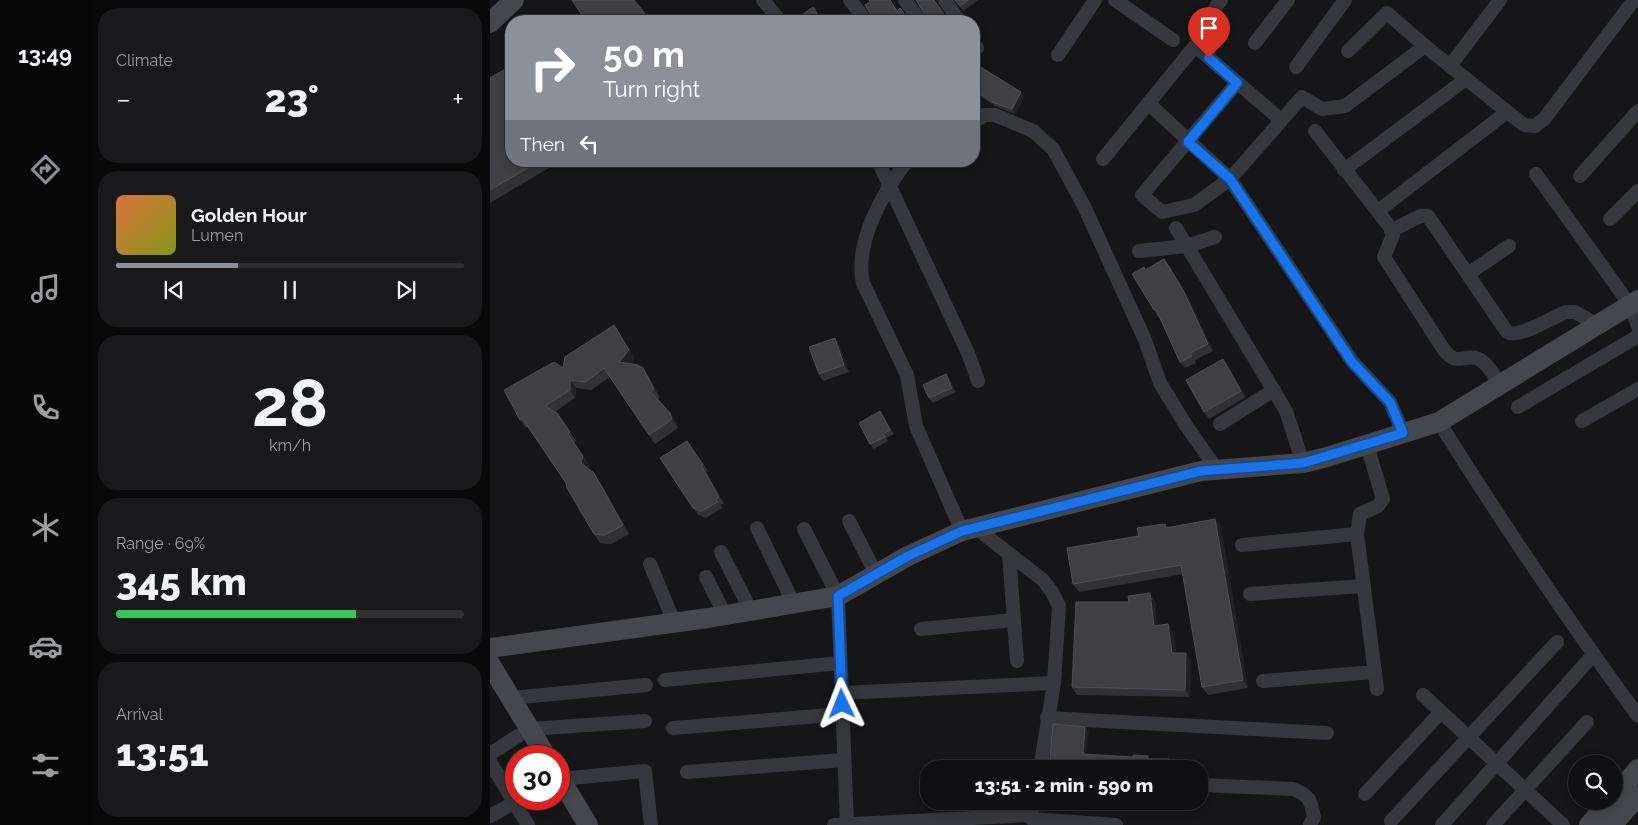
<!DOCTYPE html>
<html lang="en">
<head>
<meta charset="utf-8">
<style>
  :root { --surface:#101012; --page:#19191b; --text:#f1f3f6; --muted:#9c9d9f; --line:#303032; --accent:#8c9099 }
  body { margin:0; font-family:Raleway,sans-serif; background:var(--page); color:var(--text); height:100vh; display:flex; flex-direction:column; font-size:19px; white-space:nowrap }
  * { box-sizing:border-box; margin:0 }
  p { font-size:16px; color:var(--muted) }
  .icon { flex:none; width:28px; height:28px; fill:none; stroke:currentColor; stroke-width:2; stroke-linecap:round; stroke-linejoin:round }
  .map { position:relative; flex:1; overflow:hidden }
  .panel { display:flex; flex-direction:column; gap:8px; padding:8px; background:#09090a; width:400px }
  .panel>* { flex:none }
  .banner { position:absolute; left:15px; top:15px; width:475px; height:152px; border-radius:20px; box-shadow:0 2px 8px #0003,0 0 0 1px var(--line); background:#8c9099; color:#fff; overflow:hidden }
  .buttons { position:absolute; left:1078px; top:755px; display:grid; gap:10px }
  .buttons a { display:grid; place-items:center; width:55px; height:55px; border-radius:50%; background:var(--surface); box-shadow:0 2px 8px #0003,0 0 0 1px var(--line); font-size:25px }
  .speed { position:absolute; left:15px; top:745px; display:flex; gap:10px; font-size:25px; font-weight:700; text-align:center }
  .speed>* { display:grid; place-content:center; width:65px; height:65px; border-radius:50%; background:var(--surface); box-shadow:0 2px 8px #0003,0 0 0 1px var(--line); line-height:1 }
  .speed .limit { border:8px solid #d22; background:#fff; color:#111 }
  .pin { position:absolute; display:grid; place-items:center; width:42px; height:42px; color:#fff; margin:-51px -21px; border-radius:50% 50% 50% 0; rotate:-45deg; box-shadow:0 0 5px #0007 }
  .pin .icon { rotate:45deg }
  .me { position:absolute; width:55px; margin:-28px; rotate:358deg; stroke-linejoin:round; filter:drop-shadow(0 0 4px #0008) }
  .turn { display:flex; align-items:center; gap:18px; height:105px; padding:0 15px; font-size:22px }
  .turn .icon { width:65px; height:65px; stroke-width:2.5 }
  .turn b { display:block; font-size:35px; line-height:42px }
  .then { display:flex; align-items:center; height:48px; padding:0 15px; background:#0003; gap:10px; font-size:19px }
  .big { font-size:38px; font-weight:800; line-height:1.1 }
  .panel .widget { flex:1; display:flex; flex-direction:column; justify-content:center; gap:8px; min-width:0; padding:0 18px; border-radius:20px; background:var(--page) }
  .panel .dial { align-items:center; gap:0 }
  .dial b { font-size:65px; line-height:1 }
  .song { display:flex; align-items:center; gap:15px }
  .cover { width:60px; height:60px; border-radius:8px; background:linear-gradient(135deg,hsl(20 70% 55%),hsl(70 70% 35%)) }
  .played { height:5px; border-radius:2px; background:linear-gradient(90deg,var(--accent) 35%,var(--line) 35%) }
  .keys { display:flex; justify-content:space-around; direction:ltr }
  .heat { display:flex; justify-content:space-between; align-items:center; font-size:28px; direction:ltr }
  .charge { height:8px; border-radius:4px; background:linear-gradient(90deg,#34c759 69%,var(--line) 0) }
  .trip { position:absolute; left:430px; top:760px; width:288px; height:50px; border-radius:20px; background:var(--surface); box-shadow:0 2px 8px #0003,0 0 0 1px var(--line); font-weight:800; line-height:50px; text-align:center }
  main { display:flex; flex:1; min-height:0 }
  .menu { display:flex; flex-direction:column; width:90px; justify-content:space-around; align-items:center; background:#060607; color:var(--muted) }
  .menu .icon { width:35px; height:35px }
  .menu .on { color:var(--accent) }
  .menu b { font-size:22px; color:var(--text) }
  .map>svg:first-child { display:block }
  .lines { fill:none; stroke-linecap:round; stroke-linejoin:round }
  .street { stroke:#37383d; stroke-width:14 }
  .secondary { stroke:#45474d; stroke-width:20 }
  .wall { fill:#323236 }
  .shaded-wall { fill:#212124 }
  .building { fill:#3f3f44; stroke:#4f5156 }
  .route-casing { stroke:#114b97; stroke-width:12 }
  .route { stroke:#1a73e8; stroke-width:9 }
</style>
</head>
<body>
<main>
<nav class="menu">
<b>13:49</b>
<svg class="icon on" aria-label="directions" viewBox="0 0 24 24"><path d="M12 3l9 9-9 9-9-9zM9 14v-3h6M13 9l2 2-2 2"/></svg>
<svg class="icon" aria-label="music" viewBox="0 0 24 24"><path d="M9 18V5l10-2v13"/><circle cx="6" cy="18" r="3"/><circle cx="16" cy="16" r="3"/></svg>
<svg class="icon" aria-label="phone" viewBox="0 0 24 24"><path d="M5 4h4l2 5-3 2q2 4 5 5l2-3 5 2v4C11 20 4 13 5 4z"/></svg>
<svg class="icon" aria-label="climate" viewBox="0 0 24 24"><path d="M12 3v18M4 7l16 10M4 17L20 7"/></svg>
<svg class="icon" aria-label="car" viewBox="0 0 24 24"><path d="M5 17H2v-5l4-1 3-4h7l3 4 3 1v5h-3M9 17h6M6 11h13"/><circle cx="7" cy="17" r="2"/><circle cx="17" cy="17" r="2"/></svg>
<svg class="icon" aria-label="filters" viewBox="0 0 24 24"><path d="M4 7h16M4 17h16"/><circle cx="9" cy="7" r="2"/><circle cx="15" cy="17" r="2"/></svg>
</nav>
<section class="panel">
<div class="widget"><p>Climate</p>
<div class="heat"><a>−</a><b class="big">23°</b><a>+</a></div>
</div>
<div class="widget">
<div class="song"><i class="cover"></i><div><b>Golden Hour</b><p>Lumen</p></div></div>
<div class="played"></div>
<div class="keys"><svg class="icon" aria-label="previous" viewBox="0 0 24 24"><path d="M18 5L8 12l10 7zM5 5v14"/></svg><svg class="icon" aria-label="pause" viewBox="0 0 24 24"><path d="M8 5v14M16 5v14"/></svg><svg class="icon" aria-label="next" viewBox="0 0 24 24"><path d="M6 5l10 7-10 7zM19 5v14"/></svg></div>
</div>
<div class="widget dial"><b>28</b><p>km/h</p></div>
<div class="widget"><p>Range · 69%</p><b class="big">345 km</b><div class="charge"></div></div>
<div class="widget"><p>Arrival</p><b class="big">13:51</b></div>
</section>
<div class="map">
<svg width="1148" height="825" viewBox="0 0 1148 825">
  <rect width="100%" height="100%" fill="#161618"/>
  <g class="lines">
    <!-- street -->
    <g class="street">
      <path d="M273,0L290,21"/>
      <path d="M360,0L376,21"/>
      <path d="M415,0L430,21"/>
      <path d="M455,0L469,21"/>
      <path d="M625,0L683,40"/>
      <path d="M725,8L731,0"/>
      <path d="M765,43L798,0"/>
      <path d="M484,44L487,48"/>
      <path d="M858,51L897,13L935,46"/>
      <path d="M568,55L605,0"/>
      <path d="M960,66L1010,0"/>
      <path d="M806,67L855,0"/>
      <path d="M747,83L652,195L672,212L704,205L740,179L812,97L832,109L855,106L935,46L1034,125L1045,126L1055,118L1144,0"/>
      <path d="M658,103L740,179L862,361L900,402L913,433"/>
      <path d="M484,122L494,115H505L543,131L563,149L594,206L655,340L670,383L697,427L726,468"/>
      <path d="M825,131L900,227L903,235L894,257L954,350C967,366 971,355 986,358C997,361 1004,376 1010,385"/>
      <path d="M613,159L705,46L791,120"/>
      <path d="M388,161L478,353L488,381"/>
      <path d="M417,161C393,192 364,243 373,283L417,375L426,426L472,531"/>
      <path d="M854,170L976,79"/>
      <path d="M1046,174L1140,305L1148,326"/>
      <path d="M1090,176L1148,111"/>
      <path d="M888,211L1017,112"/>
      <path d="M1120,219L1148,191"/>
      <path d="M686,228L796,411L813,463"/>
      <path d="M901,231L930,216H938L1017,332C1029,339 1063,317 1076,312H1085L1108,325"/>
      <path d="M649,251L697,246L725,237"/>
      <path d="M978,274L1019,246"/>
      <path d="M1028,407L1148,336"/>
      <path d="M1092,421L1148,389"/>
      <path d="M949,422C1012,523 1078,620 1148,716"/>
      <path d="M730,424L784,390"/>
      <path d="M877,445L893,499L888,506L870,514L867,534L887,689"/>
      <path d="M359,521L386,574"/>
      <path d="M267,528L304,604"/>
      <path d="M486,528L553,580L562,592L569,606L564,683L550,769"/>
      <path d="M314,529L348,596L357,825"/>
      <path d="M752,545L867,534"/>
      <path d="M231,552L261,611"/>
      <path d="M519,554L527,661"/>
      <path d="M160,564L184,622"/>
      <path d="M216,577L235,615"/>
      <path d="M760,594L874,586"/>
      <path d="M431,629L524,620"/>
      <path d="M175,680L350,663"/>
      <path d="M773,681L885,672"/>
      <path d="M351,693L564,683"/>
      <path d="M933,695L1073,825"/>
      <path d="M21,698L156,685"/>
      <path d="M557,718L837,733"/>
      <path d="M183,728L352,714"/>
      <path d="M40,729L155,721"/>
      <path d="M0,754L28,736"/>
      <path d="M0,762L38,825"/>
      <path d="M197,772L354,760"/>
      <path d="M70,779L155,771L161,825"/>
      <path d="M709,785L803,789C819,795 821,800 824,817L820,825"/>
      <path d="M875,794L951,712"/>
      <path d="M0,816L31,799"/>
      <path d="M542,819L626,825"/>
      <path d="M901,821L1067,642"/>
      <path d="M344,825L543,815"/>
      <path d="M952,825L1103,655"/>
      <path d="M1003,825L1097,722"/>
    </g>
    <!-- secondary -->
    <g class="secondary">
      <path d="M0,23L24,0"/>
      <path d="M0,648L218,618L348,596L418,556L472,531L711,471L813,463L837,457L949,422L1148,300"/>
      <path d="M0,664L56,756"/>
      <path d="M69,777L98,825"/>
      <path d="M1124,797L1148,769"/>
      <path d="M1099,825L1120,801"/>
      <path d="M1122,825L1148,796"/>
    </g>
  </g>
  <!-- wall -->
  <g class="wall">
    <path d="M465,0H488L473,11Z"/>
    <path d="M484,63L534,97L525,114L505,106L484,92Z"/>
    <path d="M0,78L21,161H71L0,203Z"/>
    <path d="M679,265L699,299L723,351L705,360L706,363L695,368L690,362L669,317H668L664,310L656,270Z"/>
    <path d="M349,345L359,372L333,381L329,374Z"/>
    <path d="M145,358L141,363L153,368L159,377L170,397L168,399L180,413L186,422L188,428L165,444L120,377L101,390L86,388L85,398L65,412L67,413L86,441L84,443L99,465L98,468L110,482L139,534L121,544L110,543L104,534L76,483L38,427L36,428L30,420L73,368Z"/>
    <path d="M738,366L756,397L719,419L714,412Z"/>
    <path d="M459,379L466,392L443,403L439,398Z"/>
    <path d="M393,416L404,434L396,438L398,441L384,449L380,444Z"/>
    <path d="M197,441L218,471L216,472L234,503L231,505L232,508L216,518L208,515L170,458Z"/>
    <path d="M725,519L731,527L758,688L718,695L712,687L693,574L589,592L583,584L649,536L678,527Z"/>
    <path d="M665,601L668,625L678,624L683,632L686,653L701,661L700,697L587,695L582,687L639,602Z"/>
    <path d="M577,801H676L675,806Z"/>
  </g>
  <!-- shaded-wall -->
  <g class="shaded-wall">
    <path d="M531,92L534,97L525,114L522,109Z"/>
    <path d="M674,259L699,299L723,351L718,344Z"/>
    <path d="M124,325L145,358L135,370L129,362Z"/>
    <path d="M345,338L349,345L359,372L354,365Z"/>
    <path d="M733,359L738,366L756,397L751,391Z"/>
    <path d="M153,368L159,377L170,397L164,389Z"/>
    <path d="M456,374L459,379L466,392L462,388Z"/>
    <path d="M80,380L86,388L85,398L80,390Z"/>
    <path d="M180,413L186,422L188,428L182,419Z"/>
    <path d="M78,434L99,465L97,471L91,463Z"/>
    <path d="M211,465L216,472L234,503L229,497Z"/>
    <path d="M104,473L110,482L139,534L133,525Z"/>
    <path d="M725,519L731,527L758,688L753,680Z"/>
    <path d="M660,593L665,601L669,633L664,626Z"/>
    <path d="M678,624L683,632L687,660L682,653Z"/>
    <path d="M696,653L701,661L700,697L695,690Z"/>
    <path d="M595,727L599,731L596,758L593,754Z"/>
    <path d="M679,759L682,764V769H679Z"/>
  </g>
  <!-- building -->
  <g class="building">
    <path d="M82,0H144L161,21H96Z"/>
    <path d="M379,0H400L407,11L410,8L420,21H379L381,15L375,5L380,2Z"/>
    <path d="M426,0H444L459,21H433L434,20L435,15Z"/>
    <path d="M465,0H478L470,6Z"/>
    <path d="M323,7L332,21H312L309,17Z"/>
    <path d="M45,16L48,21H36Z"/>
    <path d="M484,63L531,92L522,109L502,102L484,89Z"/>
    <path d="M21,66V161H50L0,190V78Z"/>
    <path d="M674,259L694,292L718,344L700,353L702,356L690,362L666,309L664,310L642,274L654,267L655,270Z"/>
    <path d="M124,325L139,350L129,362L148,365L153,368L164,389L161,392L180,413L182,419L159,435L114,368L95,382L80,380V390L55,406L67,413L80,432L78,434L93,456L91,463L104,473L133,525L115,535L104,534L77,488L76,483L32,418L30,420L14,390L64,362L73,368L75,357Z"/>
    <path d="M345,338L354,365L329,374L319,347Z"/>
    <path d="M733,359L751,391L714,412L696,380Z"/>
    <path d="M456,374L462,388L439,398L433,385Z"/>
    <path d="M390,411L400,430L393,434L395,437L380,444L369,423Z"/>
    <path d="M197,441L213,465H211L229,497L226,499L228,502L211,511L203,508L170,458Z"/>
    <path d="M725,519L753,680L712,687L691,565L583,584L577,548L649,536L647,528L675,524L676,528Z"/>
    <path d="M660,593L664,626L678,624L682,653H696L695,690L582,687L586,602H639L638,596Z"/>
    <path d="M563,724L595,727L593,754L643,757V755L658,756V759H679V769H559Z"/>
  </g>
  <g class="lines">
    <defs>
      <path id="route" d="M352,704L348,596L418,556L472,531L711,471L813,463L913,433L900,402L862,362L740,179L698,142L747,83L719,58"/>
    </defs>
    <!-- route casing -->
    <use href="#route" class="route-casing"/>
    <!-- route -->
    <use href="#route" class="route"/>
  </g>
</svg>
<div class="buttons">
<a><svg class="icon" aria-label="search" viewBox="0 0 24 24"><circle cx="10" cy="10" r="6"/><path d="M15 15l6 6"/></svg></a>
</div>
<div class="speed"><div class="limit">30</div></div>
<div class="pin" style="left:719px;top:58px;background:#d93025"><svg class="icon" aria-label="arrive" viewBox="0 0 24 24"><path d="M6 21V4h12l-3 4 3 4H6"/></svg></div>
<svg class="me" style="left:352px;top:704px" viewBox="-20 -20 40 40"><path d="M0-17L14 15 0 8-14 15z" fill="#1a73e8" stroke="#fff" stroke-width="4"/></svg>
<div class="trip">13:51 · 2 min · 590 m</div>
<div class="banner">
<div class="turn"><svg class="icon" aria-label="right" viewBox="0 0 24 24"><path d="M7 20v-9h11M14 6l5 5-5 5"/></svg><div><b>50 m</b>Turn right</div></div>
<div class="then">Then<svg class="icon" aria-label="left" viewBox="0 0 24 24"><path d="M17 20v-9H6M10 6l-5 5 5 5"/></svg></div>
</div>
</div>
</main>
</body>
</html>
